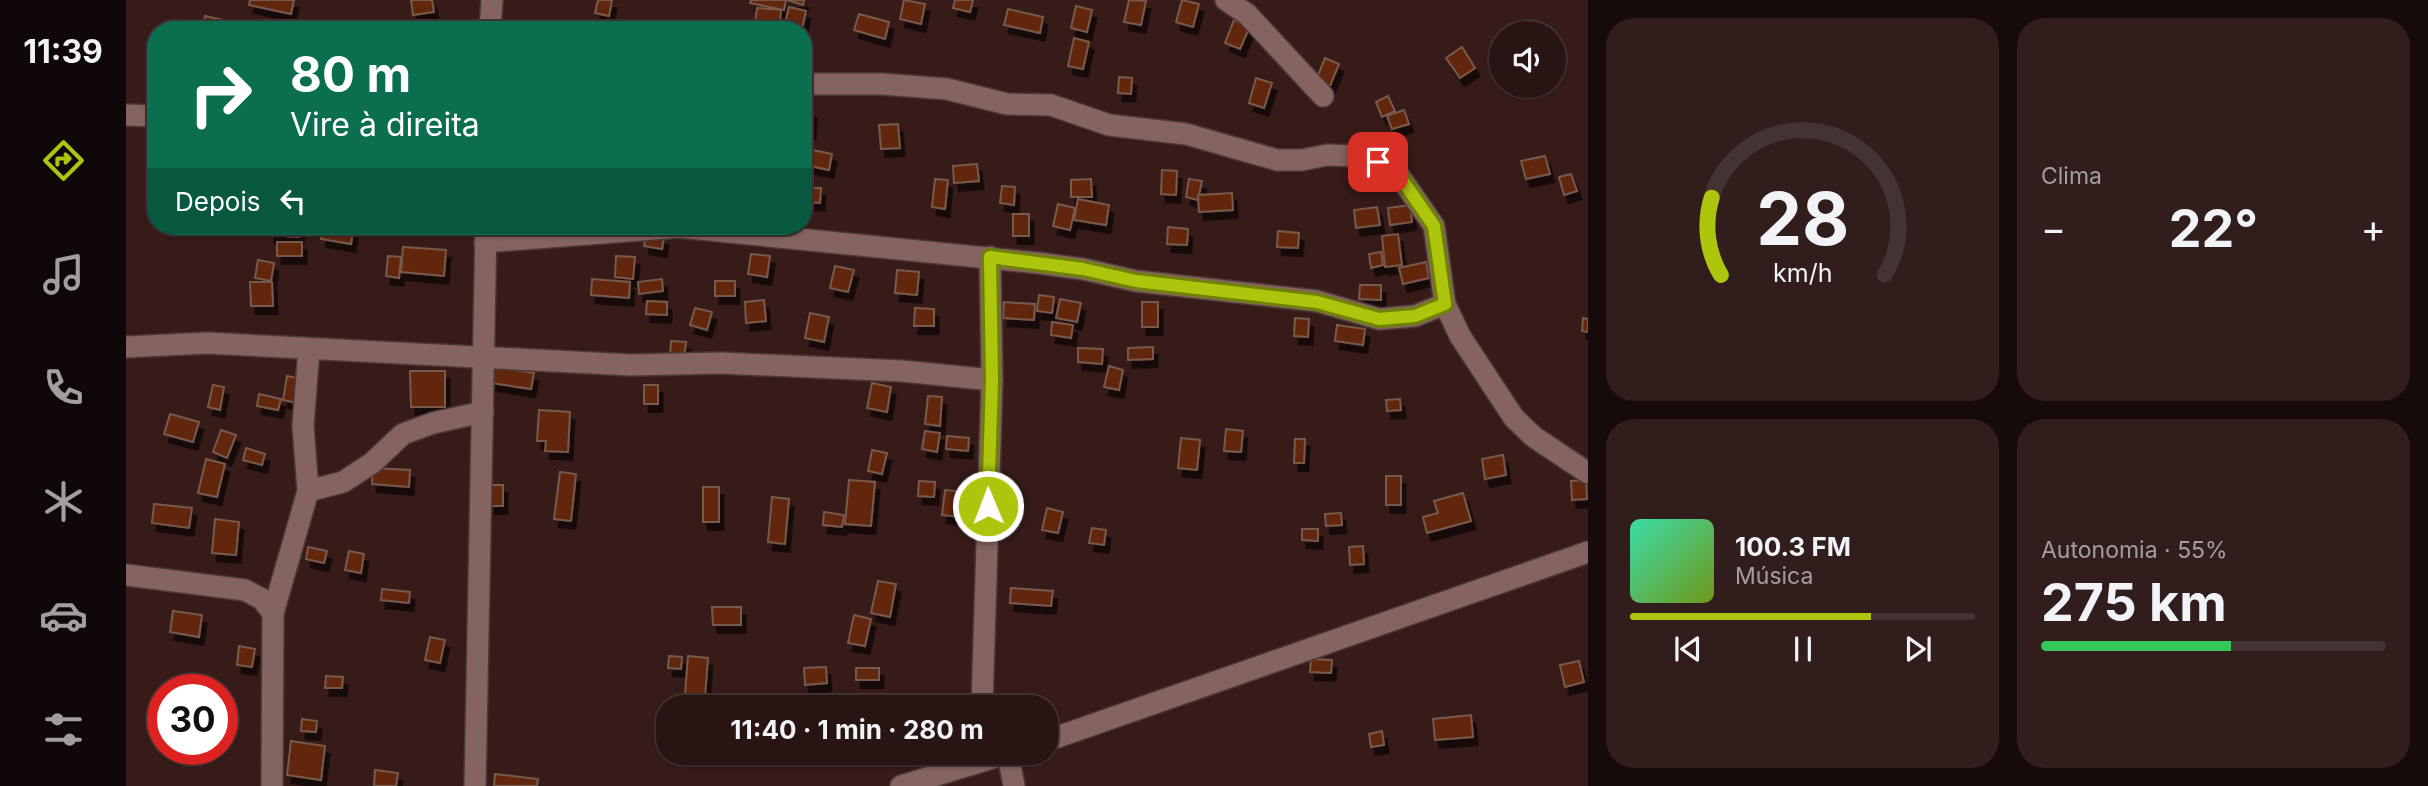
<!DOCTYPE html>
<html lang="pt">
<head>
<meta charset="utf-8">
<style>
  :root { --surface:#281413; --page:#301d1c; --text:#f1f3f6; --muted:#a59ea0; --line:#433; --accent:#adc60d }
  body { margin:0; font-family:Inter,sans-serif; background:var(--page); color:var(--text); height:100vh; display:flex; flex-direction:column; font-size:26px; white-space:nowrap }
  * { box-sizing:border-box; margin:0 }
  p { font-size:23px; color:var(--muted) }
  .icon { flex:none; width:38px; height:38px; fill:none; stroke:currentColor; stroke-width:2; stroke-linecap:round; stroke-linejoin:round }
  .map { position:relative; flex:1; overflow:hidden }
  .details { display:flex; flex-direction:column; gap:18px; padding:18px; background:#160b0a; width:840px }
  .details>* { flex:none }
  .banner { position:absolute; left:21px; top:21px; width:665px; height:214px; border-radius:28px; box-shadow:0 2px 5px #0004,0 0 0 2px var(--line); background:#0b6e4f; color:#fff; overflow:hidden }
  .tools { position:absolute; left:1363px; top:21px; display:grid; gap:14px }
  .tools a { display:grid; place-items:center; width:77px; height:77px; border-radius:50%; background:var(--surface); box-shadow:0 2px 5px #0004,0 0 0 2px var(--line); font-size:35px }
  .speed { position:absolute; left:21px; top:674px; display:flex; gap:14px; font-size:35px; font-weight:700; text-align:center }
  .speed>* { display:grid; place-content:center; width:91px; height:91px; border-radius:50%; background:var(--surface); box-shadow:0 2px 5px #0004,0 0 0 2px var(--line); line-height:1 }
  .speed .limit { border:10px solid #d22; background:#fff; color:#111 }
  .pin { position:absolute; display:grid; place-items:center; width:60px; height:60px; color:#fff; margin:-30px; border-radius:14px; box-shadow:0 4px 10px #0006 }
  .me { position:absolute; width:77px; margin:-38px; rotate:359deg; stroke-linejoin:round; filter:drop-shadow(0 0 5px #0008) }
  .turn { display:flex; align-items:center; gap:24px; height:147px; padding:0 28px; font-size:32px }
  .turn .icon { width:91px; height:91px; stroke-width:2.5 }
  .turn b { display:block; font-size:49px; line-height:60px }
  .then { display:flex; align-items:center; height:66px; padding:0 28px; background:#0003; gap:14px; font-size:26px }
  .big { font-size:52px; font-weight:700; line-height:1.1 }
  .details .card { flex:1; display:flex; flex-direction:column; justify-content:center; gap:10px; min-width:0; padding:0 24px; border-radius:28px; background:var(--page) }
  .details .dial { align-items:center; gap:0 }
  .dial svg { height:182px; overflow:visible; fill:none; stroke:var(--line); stroke-width:7; stroke-linecap:round; text-anchor:middle }
  .dial text { fill:var(--text); stroke:none }
  .song { display:flex; align-items:center; gap:21px }
  .cover { width:84px; height:84px; border-radius:10px; background:linear-gradient(135deg,hsl(160 70% 55%),hsl(80 70% 35%)) }
  .played { height:7px; border-radius:4px; background:linear-gradient(90deg,var(--accent) 70%,var(--line) 70%) }
  .keys { display:flex; justify-content:space-around; direction:ltr }
  .heat { display:flex; justify-content:space-between; align-items:center; font-size:38px; direction:ltr }
  .charge { height:10px; border-radius:5px; background:linear-gradient(90deg,#34c759 55%,var(--line) 0) }
  .details .tiles { flex:1; display:grid; gap:18px; grid-template-columns:repeat(2,1fr) }
  .trip { position:absolute; left:530px; top:695px; width:402px; height:70px; border-radius:28px; background:var(--surface); box-shadow:0 2px 5px #0004,0 0 0 2px var(--line); font-weight:700; line-height:70px; text-align:center }
  main { display:flex; flex:1; min-height:0 }
  .tab-bar { display:flex; flex-direction:column; width:126px; justify-content:space-around; align-items:center; background:#100808; color:var(--muted) }
  .tab-bar .icon { width:49px; height:49px }
  .tab-bar .current { color:var(--accent) }
  .tab-bar b { font-size:32px; color:var(--text) }
  .map>svg:first-child { display:block }
  .building { fill:#622507; stroke:#785a4e; stroke-width:2; filter:url(#shadow) }
  .lines { fill:none; stroke-linecap:round; stroke-linejoin:round }
  .street-casing { stroke:#4d3736; stroke-width:24 }
  .secondary-casing { stroke:#4d3736; stroke-width:24 }
  .street { stroke:#846360; stroke-width:21 }
  .secondary { stroke:#846360; stroke-width:21 }
  .route-casing { stroke:#708108; stroke-width:18 }
  .route { stroke:#adc60d; stroke-width:12 }
</style>
</head>
<body>
<main>
<nav class="tab-bar">
<b>11:39</b>
<svg class="icon current" aria-label="directions" viewBox="0 0 24 24"><path d="M12 3l9 9-9 9-9-9zM9 14v-3h6M13 9l2 2-2 2"/></svg>
<svg class="icon" aria-label="music" viewBox="0 0 24 24"><path d="M9 18V5l10-2v13"/><circle cx="6" cy="18" r="3"/><circle cx="16" cy="16" r="3"/></svg>
<svg class="icon" aria-label="phone" viewBox="0 0 24 24"><path d="M5 4h4l2 5-3 2q2 4 5 5l2-3 5 2v4C11 20 4 13 5 4z"/></svg>
<svg class="icon" aria-label="climate" viewBox="0 0 24 24"><path d="M12 3v18M4 7l16 10M4 17L20 7"/></svg>
<svg class="icon" aria-label="car" viewBox="0 0 24 24"><path d="M5 17H2v-5l4-1 3-4h7l3 4 3 1v5h-3M9 17h6M6 11h13"/><circle cx="7" cy="17" r="2"/><circle cx="17" cy="17" r="2"/></svg>
<svg class="icon" aria-label="filters" viewBox="0 0 24 24"><path d="M4 7h16M4 17h16"/><circle cx="9" cy="7" r="2"/><circle cx="15" cy="17" r="2"/></svg>
</nav>
<div class="map">
<svg width="1462" height="786" viewBox="0 0 1462 786">
  <defs>
    <filter id="shadow"><feDropShadow dx="4.5" dy="8" stdDeviation="0" flood-color="#0009"/></filter>
  </defs>
  <rect width="100%" height="100%" fill="#361b19"/>
  <!-- building -->
  <g class="building">
    <path d="M124,0H168L165,14L123,5Z"/>
    <path d="M285,0H306L308,12L287,15Z"/>
    <path d="M472,0H486L483,16L469,13Z"/>
    <path d="M625,0H660L658,10L624,3Z"/>
    <path d="M661,0H678L677,5Z"/>
    <path d="M778,0L799,4L795,24L774,19Z"/>
    <path d="M829,0H847L844,12L827,8Z"/>
    <path d="M1003,0L1020,1L1015,25L998,22Z"/>
    <path d="M1056,0L1073,4L1067,27L1050,22Z"/>
    <path d="M950,6L966,10L961,32L945,28Z"/>
    <path d="M663,7L680,11L676,30L658,28Z"/>
    <path d="M631,8L655,10L654,24L629,22Z"/>
    <path d="M882,9L917,17L914,33L878,25Z"/>
    <path d="M733,14L763,22L759,39L728,30Z"/>
    <path d="M79,16L116,24L114,30H76Z"/>
    <rect x="607" y="20" width="18" height="10"/>
    <path d="M1108,20L1124,26L1114,49L1099,43Z"/>
    <path d="M948,38L963,42L957,69L942,66Z"/>
    <path d="M1336,47L1349,68L1334,78L1320,58Z"/>
    <path d="M1199,58L1213,64L1204,86L1190,80Z"/>
    <path d="M993,77L1006,78L1005,94L992,93Z"/>
    <path d="M1130,78L1146,83L1138,108L1123,103Z"/>
    <path d="M1262,96L1269,111L1256,117L1250,102Z"/>
    <path d="M677,110H686L685,131L677,130Z"/>
    <path d="M1278,110L1283,124L1266,129L1261,116Z"/>
    <path d="M772,124L774,148L755,149L753,125Z"/>
    <path d="M682,149L706,154L703,170L679,165Z"/>
    <path d="M1419,156L1424,174L1400,179L1395,161Z"/>
    <path d="M851,164L853,181L828,183L827,166Z"/>
    <path d="M1036,170L1051,171L1050,195L1035,194Z"/>
    <path d="M1445,174L1451,191L1438,195L1433,177Z"/>
    <path d="M809,179L822,180L819,209L806,207Z"/>
    <path d="M965,179L966,197H945V180Z"/>
    <path d="M1063,179L1076,181L1072,200L1060,197Z"/>
    <path d="M876,186L889,187L888,205L874,203Z"/>
    <path d="M684,188H695L694,203L684,202Z"/>
    <path d="M1106,193L1107,210L1073,212L1072,195Z"/>
    <path d="M952,199L983,205L980,225L948,220Z"/>
    <path d="M932,204L949,208L944,230L927,226Z"/>
    <path d="M1284,205L1286,222L1264,225L1262,208Z"/>
    <path d="M1251,207L1254,225L1230,228L1228,210Z"/>
    <rect x="887" y="214" width="16" height="22"/>
    <path d="M145,226H174L173,237L144,235Z"/>
    <path d="M198,226H228L225,244L195,239Z"/>
    <path d="M1042,227L1062,229L1061,245L1041,244Z"/>
    <path d="M1152,231L1173,233L1172,248L1151,247Z"/>
    <path d="M520,234L538,237L536,249L518,246Z"/>
    <path d="M1272,234L1276,265L1259,267L1256,236Z"/>
    <rect x="151" y="242" width="25" height="14"/>
    <path d="M277,247L320,250L318,276L275,272Z"/>
    <path d="M1255,252L1257,265L1245,268L1243,254Z"/>
    <path d="M625,254L644,256L641,277L622,274Z"/>
    <path d="M262,256L275,257L273,278L260,276Z"/>
    <path d="M490,256L509,257L507,279L489,277Z"/>
    <path d="M132,260L148,263L145,281L129,278Z"/>
    <path d="M1300,262L1303,278L1277,284L1273,268Z"/>
    <path d="M709,266L728,270L722,292L704,288Z"/>
    <path d="M771,270L793,272L791,295L769,293Z"/>
    <path d="M466,279L504,282L503,298L465,295Z"/>
    <path d="M536,279L537,291L513,294L512,282Z"/>
    <rect x="589" y="281" width="20" height="15"/>
    <path d="M124,282H146L147,306H125Z"/>
    <path d="M1234,285H1255V300L1233,299Z"/>
    <path d="M913,295L928,297L926,313L911,311Z"/>
    <path d="M934,299L955,303L951,322L930,318Z"/>
    <path d="M638,300L640,321L620,323L619,302Z"/>
    <path d="M521,301L541,302V315L520,314Z"/>
    <path d="M878,302L909,304L908,320L877,318Z"/>
    <rect x="1016" y="302" width="16" height="25"/>
    <path d="M569,308L586,312L581,330L564,325Z"/>
    <path d="M789,308L808,309V326H788Z"/>
    <path d="M684,313L703,317L698,342L679,338Z"/>
    <path d="M1169,318L1183,319L1182,337L1168,336Z"/>
    <path d="M1457,318L1462,319V332L1456,331Z"/>
    <path d="M926,322L947,325L945,338L925,335Z"/>
    <path d="M1211,325L1239,329L1237,345L1209,341Z"/>
    <path d="M545,341L560,342L558,359L544,357Z"/>
    <path d="M1027,347V359L1002,360V348Z"/>
    <path d="M952,348L977,349L976,364L952,362Z"/>
    <path d="M983,366L997,370L993,390L978,387Z"/>
    <path d="M367,367L408,373L405,389L365,383Z"/>
    <path d="M284,371H319V407H285Z"/>
    <path d="M161,376L176,379L171,403L157,400Z"/>
    <path d="M746,383L765,387L761,412L741,408Z"/>
    <path d="M87,385L98,387L94,410L82,407Z"/>
    <rect x="518" y="385" width="14" height="19"/>
    <path d="M133,394L155,399L152,410L131,406Z"/>
    <path d="M802,396L816,397L814,426L799,424Z"/>
    <path d="M1274,399L1275,410L1261,411L1260,400Z"/>
    <path d="M413,410L444,412L442,452L419,451L420,441H411Z"/>
    <path d="M44,414L73,422L67,442L38,434Z"/>
    <path d="M1100,429L1117,431L1115,452L1098,451Z"/>
    <path d="M95,430L110,435L101,458L87,452Z"/>
    <path d="M799,431L814,433L811,452L796,449Z"/>
    <path d="M821,436L843,438L842,451L820,449Z"/>
    <path d="M1055,438L1074,440L1071,470L1052,468Z"/>
    <path d="M1169,439H1179L1178,463H1168Z"/>
    <path d="M120,448L139,454L136,465L117,460Z"/>
    <path d="M746,450L761,453L756,474L742,471Z"/>
    <path d="M1377,455L1380,475L1359,479L1356,459Z"/>
    <path d="M80,459L99,464L91,497L72,493Z"/>
    <path d="M247,468L284,470L283,487L246,484Z"/>
    <path d="M434,472L450,474L445,521L428,519Z"/>
    <rect x="1260" y="476" width="15" height="29"/>
    <path d="M723,480L749,482L745,526L719,524Z"/>
    <path d="M1460,480L1461,499L1446,500L1445,481Z"/>
    <path d="M793,481L809,482L808,497L792,496Z"/>
    <rect x="364" y="485" width="13" height="21"/>
    <rect x="577" y="487" width="16" height="35"/>
    <path d="M819,490L838,492L835,517L816,515Z"/>
    <path d="M1337,493L1345,521L1301,533L1297,517L1312,513L1308,501Z"/>
    <path d="M646,497L663,499L659,544L642,542Z"/>
    <path d="M28,504L66,508L63,528L26,523Z"/>
    <path d="M921,508L937,512L932,533L916,530Z"/>
    <path d="M698,512L718,515L716,527L697,525Z"/>
    <path d="M1215,513L1216,525L1200,526L1199,514Z"/>
    <path d="M89,519L113,522L110,555L86,553Z"/>
    <path d="M966,528L980,530L978,545L963,543Z"/>
    <path d="M1176,529H1192V541L1176,540Z"/>
    <path d="M1237,546L1238,564L1224,565L1223,547Z"/>
    <path d="M182,547L201,551L198,563L180,559Z"/>
    <path d="M223,551L238,554L235,573L219,570Z"/>
    <path d="M752,581L770,584L764,617L745,613Z"/>
    <path d="M885,588L927,591L925,606L884,603Z"/>
    <path d="M256,589L284,592L283,603L255,600Z"/>
    <path d="M586,607H615V625H587Z"/>
    <path d="M47,611L76,615L73,637L44,632Z"/>
    <path d="M728,615L745,619L739,646L722,643Z"/>
    <path d="M304,637L319,640L314,663L299,660Z"/>
    <path d="M113,646L129,649L126,667L111,665Z"/>
    <path d="M543,656L556,657L555,669L542,668Z"/>
    <path d="M562,656L582,658L579,697L559,695Z"/>
    <path d="M1185,659L1206,660L1205,673L1184,672Z"/>
    <path d="M1453,661L1458,682L1439,687L1434,665Z"/>
    <path d="M700,667L701,683L679,685L678,668Z"/>
    <rect x="730" y="668" width="23" height="12"/>
    <path d="M200,676L217,677L216,688H199Z"/>
    <path d="M1345,715L1347,737L1309,740L1307,719Z"/>
    <path d="M176,719L191,721L190,732L175,731Z"/>
    <path d="M1256,731L1258,745L1245,747L1243,734Z"/>
    <path d="M165,741L199,746L195,780L161,775Z"/>
    <path d="M249,770L272,773L270,786H248Z"/>
    <path d="M369,774L412,779L411,786H368Z"/>
  </g>
  <g class="lines">
    <defs>
      <g id="street">
        <path d="M1100,0L1121,14L1197,96"/>
        <path d="M364,30L366,0"/>
        <path d="M677,84H756L821,89L881,104L925,105L983,125L1060,134L1151,160H1176L1201,155L1230,156L1252,162L1270,171L1308,226L1319,304L1334,336L1388,418L1408,437L1462,473"/>
        <path d="M0,115L30,116"/>
        <path d="M359,242L553,227L912,263L957,269L1010,281L1191,301L1253,319L1289,316L1319,304"/>
        <path d="M0,347L81,343L505,365L594,363L776,371L866,380"/>
        <path d="M182,491L217,482L246,463L277,434L307,423L357,412"/>
        <path d="M0,575L119,590L136,599L147,613"/>
        <path d="M856,707L866,380L864,257"/>
        <path d="M882,754L888,786"/>
        <path d="M146,786L147,613L182,491L177,426L183,349"/>
        <path d="M349,786L360,226"/>
      </g>
      <g id="secondary">
        <path d="M920,741L1462,552"/>
        <path d="M775,786L886,752"/>
      </g>
    </defs>
    <!-- street casing -->
    <use href="#street" class="street-casing"/>
    <!-- secondary casing -->
    <use href="#secondary" class="secondary-casing"/>
    <!-- street -->
    <use href="#street" class="street"/>
    <!-- secondary -->
    <use href="#secondary" class="secondary"/>
  </g>
  <g class="lines">
    <defs>
      <path id="route" d="M862,506L866,380L864,257L957,269L1010,281L1191,302L1253,319L1289,316L1319,304L1308,226L1270,171L1252,162"/>
    </defs>
    <!-- route casing -->
    <use href="#route" class="route-casing"/>
    <!-- route -->
    <use href="#route" class="route"/>
  </g>
</svg>
<div class="tools">
<a><svg class="icon" aria-label="sound" viewBox="0 0 24 24"><path d="M4 9h4l5-4v14l-5-4H4zM17 9q2 3 0 6"/></svg></a>
</div>
<div class="speed"><div class="limit">30</div></div>
<div class="pin" style="left:1252px;top:162px;background:#d93025"><svg class="icon" aria-label="arrive" viewBox="0 0 24 24"><path d="M6 21V4h12l-3 4 3 4H6"/></svg></div>
<svg class="me" style="left:862px;top:506px" viewBox="-20 -20 40 40"><circle r="17" fill="#adc60d" stroke="#fff" stroke-width="3"/><path d="M0-11L8 9 0 5-8 9z" fill="#fff"/></svg>
<div class="trip">11:40 · 1 min · 280 m</div>
<div class="banner">
<div class="turn"><svg class="icon" aria-label="right" viewBox="0 0 24 24"><path d="M7 20v-9h11M14 6l5 5-5 5"/></svg><div><b>80 m</b>Vire à direita</div></div>
<div class="then">Depois<svg class="icon" aria-label="left" viewBox="0 0 24 24"><path d="M17 20v-9H6M10 6l-5 5 5 5"/></svg></div>
</div>
</div>
<section class="details">
<div class="tiles">
<div class="card dial"><svg viewBox="0 0 100 80">
<path d="M14 69A42 42 0 1 1 86 69"/>
<path d="M14 69A42 42 0 0 1 10 35" stroke="#adc60d"/>
<text x="50" y="56" font-size="32" font-weight="700">28</text>
<text x="50" y="72" font-size="11">km/h</text>
</svg></div>
<div class="card"><p>Clima</p>
<div class="heat"><a>−</a><b class="big">22°</b><a>+</a></div>
</div>
<div class="card">
<div class="song"><i class="cover"></i><div><b>100.3 FM</b><p>Música</p></div></div>
<div class="played"></div>
<div class="keys"><svg class="icon" aria-label="previous" viewBox="0 0 24 24"><path d="M18 5L8 12l10 7zM5 5v14"/></svg><svg class="icon" aria-label="pause" viewBox="0 0 24 24"><path d="M8 5v14M16 5v14"/></svg><svg class="icon" aria-label="next" viewBox="0 0 24 24"><path d="M6 5l10 7-10 7zM19 5v14"/></svg></div>
</div>
<div class="card"><p>Autonomia · 55%</p><b class="big">275 km</b><div class="charge"></div></div>
</div>
</section>
</main>
</body>
</html>
